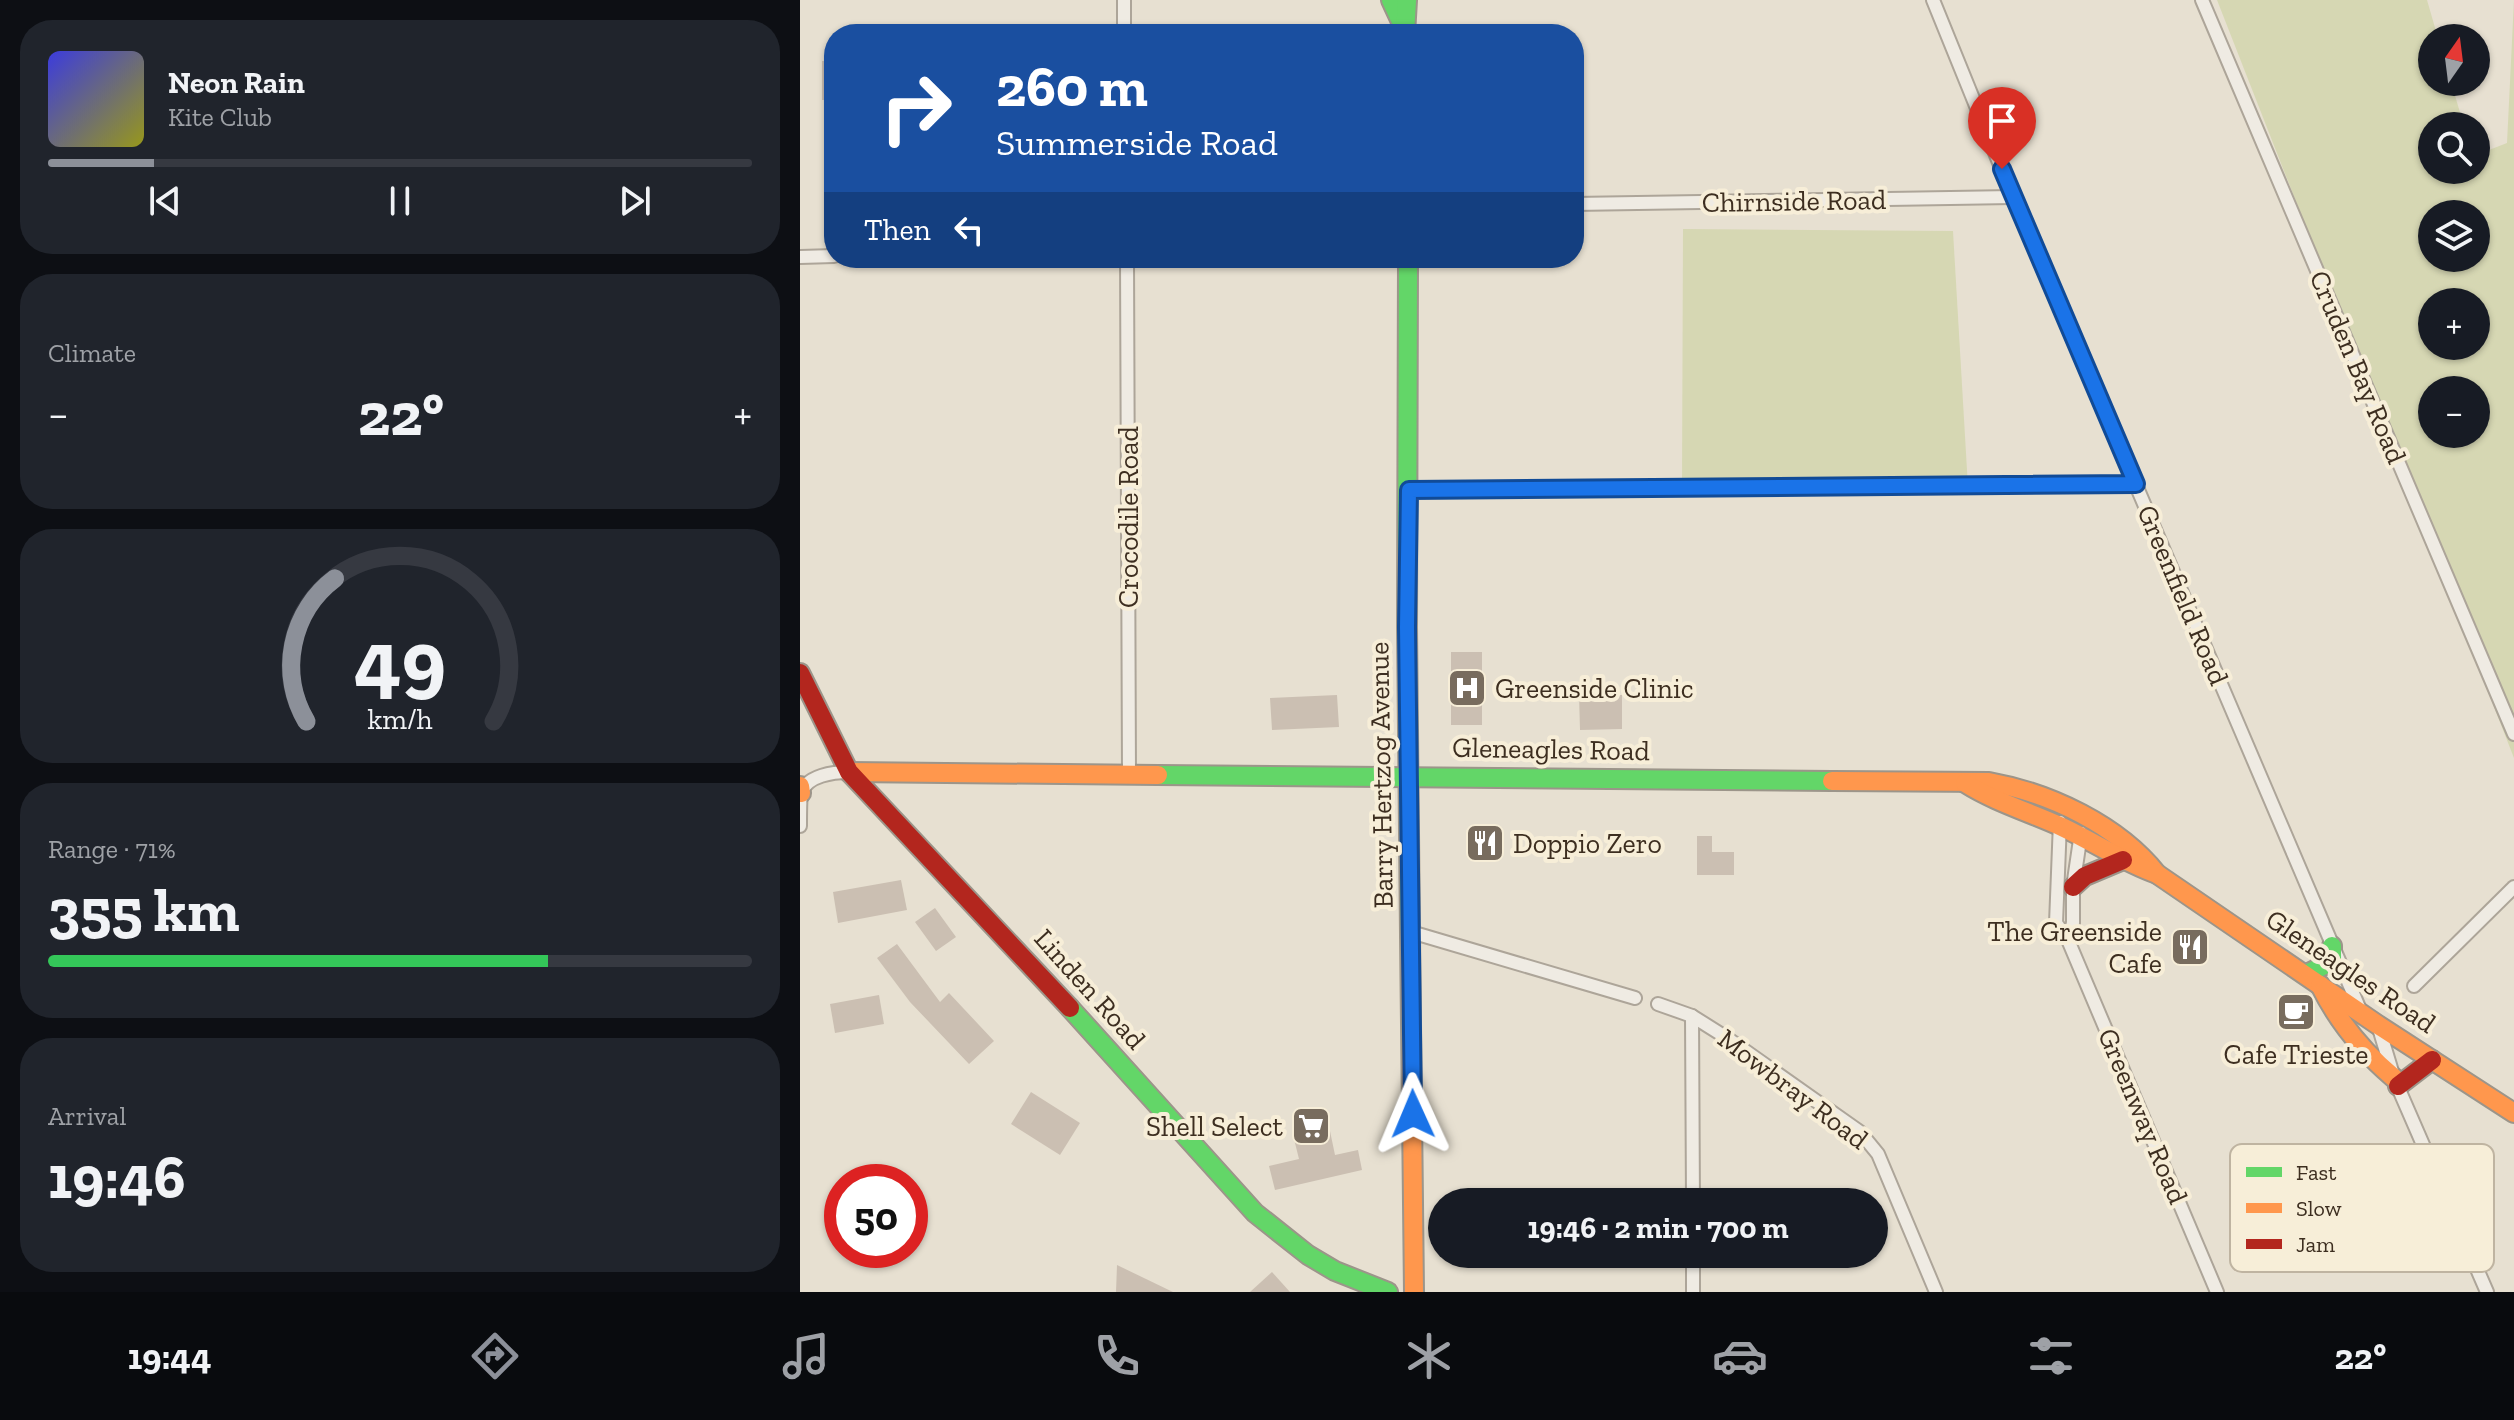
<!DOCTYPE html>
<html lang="en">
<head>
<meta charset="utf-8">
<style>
  :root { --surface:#171b24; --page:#20242c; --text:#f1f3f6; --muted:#9ea1a6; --line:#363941; --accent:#8c9099 }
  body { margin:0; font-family:"Zilla Slab",serif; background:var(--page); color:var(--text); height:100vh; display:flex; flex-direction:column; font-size:30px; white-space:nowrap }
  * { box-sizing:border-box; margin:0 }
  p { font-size:26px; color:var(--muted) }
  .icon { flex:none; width:44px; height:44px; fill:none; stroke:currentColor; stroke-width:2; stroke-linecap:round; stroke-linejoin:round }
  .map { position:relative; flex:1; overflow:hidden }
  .panel { display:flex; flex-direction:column; gap:20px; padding:20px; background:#0d0f14; width:800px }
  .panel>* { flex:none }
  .guide { position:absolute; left:24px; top:24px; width:760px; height:244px; border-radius:32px; box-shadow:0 2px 6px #0004; background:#1a4fa0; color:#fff; overflow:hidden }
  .needle { width:52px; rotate:14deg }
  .controls { position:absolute; left:1618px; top:24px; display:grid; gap:16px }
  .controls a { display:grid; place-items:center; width:72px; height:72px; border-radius:50%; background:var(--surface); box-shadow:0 2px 6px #0004; font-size:40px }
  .speed { position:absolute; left:24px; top:1164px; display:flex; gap:16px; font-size:40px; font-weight:700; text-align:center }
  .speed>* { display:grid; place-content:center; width:104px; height:104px; border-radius:50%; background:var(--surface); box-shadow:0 2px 6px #0004; line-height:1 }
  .speed .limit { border:12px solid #d22; background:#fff; color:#111 }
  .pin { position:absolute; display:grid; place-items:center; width:68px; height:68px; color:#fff; margin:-82px -34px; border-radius:50% 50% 50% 0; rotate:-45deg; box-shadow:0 0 8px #0007 }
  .pin .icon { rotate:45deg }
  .me { position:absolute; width:88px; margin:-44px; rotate:359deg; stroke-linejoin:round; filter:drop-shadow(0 0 6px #0008) }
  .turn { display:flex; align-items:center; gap:28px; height:168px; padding:0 40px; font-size:36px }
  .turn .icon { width:104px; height:104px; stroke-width:2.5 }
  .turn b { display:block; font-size:56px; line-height:68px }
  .then { display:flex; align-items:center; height:76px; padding:0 40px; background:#0003; gap:16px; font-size:30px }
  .big { font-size:60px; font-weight:800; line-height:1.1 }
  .panel .card { flex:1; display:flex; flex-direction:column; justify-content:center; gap:12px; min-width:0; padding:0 28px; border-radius:32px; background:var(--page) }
  .panel .dial { align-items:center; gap:0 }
  .dial svg { height:208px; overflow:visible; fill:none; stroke:var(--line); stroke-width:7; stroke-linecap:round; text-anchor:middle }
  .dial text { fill:var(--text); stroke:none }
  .song { display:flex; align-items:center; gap:24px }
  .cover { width:96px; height:96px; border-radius:12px; background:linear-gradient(135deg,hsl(240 70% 55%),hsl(60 70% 35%)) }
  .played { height:8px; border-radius:4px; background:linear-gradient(90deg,var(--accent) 15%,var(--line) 15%) }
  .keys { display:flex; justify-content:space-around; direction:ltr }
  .heat { display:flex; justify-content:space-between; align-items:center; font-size:44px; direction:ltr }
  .charge { height:12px; border-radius:6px; background:linear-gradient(90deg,#34c759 71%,var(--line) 0) }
  .trip { position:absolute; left:628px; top:1188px; width:460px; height:80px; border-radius:40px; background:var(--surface); box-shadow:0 2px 6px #0004; font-weight:800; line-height:80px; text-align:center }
  .dock { display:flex; height:128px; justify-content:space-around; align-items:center; background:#090b0e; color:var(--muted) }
  .dock .icon { width:56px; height:56px }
  .dock .on { color:var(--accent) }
  .dock b { font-size:36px; color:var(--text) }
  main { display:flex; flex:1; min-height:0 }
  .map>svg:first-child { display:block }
  .green { fill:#d6d7b3; fill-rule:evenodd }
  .building { fill:#cbbfb2 }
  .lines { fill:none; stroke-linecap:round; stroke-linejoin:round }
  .street-casing { stroke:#ada599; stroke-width:16 }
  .fast-casing { stroke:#9c958a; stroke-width:22 }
  .slow-casing { stroke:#9c958a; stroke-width:22 }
  .jam-casing { stroke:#9c958a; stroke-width:22 }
  .street { stroke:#efebe3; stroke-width:12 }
  .fast { stroke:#63d668; stroke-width:18 }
  .slow { stroke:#ff974d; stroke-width:18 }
  .jam { stroke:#b3261e; stroke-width:18 }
  .route-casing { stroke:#114b97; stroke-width:20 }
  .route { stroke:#1a73e8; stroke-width:14 }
  .labels { text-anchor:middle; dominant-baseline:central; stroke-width:8; stroke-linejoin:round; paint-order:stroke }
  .street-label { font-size:28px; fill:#3d2e20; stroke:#f7eed8 }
  .poi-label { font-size:28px; fill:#3d2e20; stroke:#f7eed8; text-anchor:start }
  .key { fill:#f7eed8; stroke:#bfb4a1; stroke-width:2 }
  .key-label { font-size:22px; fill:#3d2e20 }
</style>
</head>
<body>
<main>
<section class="panel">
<div class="card">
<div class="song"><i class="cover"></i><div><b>Neon Rain</b><p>Kite Club</p></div></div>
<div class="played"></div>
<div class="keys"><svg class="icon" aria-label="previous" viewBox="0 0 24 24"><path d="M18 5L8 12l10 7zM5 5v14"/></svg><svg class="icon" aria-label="pause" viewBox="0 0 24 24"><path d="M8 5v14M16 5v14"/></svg><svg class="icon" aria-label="next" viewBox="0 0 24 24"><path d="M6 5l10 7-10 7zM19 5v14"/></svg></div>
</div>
<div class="card"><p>Climate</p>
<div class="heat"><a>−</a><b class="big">22°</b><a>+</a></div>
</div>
<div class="card dial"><svg viewBox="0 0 100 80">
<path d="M14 69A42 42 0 1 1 86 69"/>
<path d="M14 69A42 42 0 0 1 25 14" stroke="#8c9099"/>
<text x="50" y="56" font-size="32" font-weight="700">49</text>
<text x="50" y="72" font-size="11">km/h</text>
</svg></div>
<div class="card"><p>Range · 71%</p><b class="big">355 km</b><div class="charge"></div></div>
<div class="card"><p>Arrival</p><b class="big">19:46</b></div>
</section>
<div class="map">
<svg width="1714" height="1292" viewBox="0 0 1714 1292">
  <rect width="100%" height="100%" fill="#e7e0d1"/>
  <!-- green -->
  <g class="green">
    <path d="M1417,0H1627L1638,38H1632V82H1651L1664,126H1632V170H1676V155L1707,143L1714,0V758ZM1632,214H1676V258H1632ZM1632,302H1676V346H1632ZM1632,390H1676V434H1632Z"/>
    <path d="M883,229L1153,231L1168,487L882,484Z"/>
  </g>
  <!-- building -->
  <g class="building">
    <rect x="22" y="61" width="12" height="39"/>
    <rect x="651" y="652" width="31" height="73"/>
    <path d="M537,695L539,727L472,730L470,698Z"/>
    <path d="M779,695H822V729L780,730Z"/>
    <path d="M897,836H912V852H934V875H897Z"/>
    <path d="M101,880L107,910L38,923L33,892Z"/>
    <path d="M135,908L156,937L136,951L115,922Z"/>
    <path d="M97,944L140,1002L149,993L194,1041L169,1064L110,1002L77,958Z"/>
    <path d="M79,995L84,1024L35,1033L30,1004Z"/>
    <path d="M231,1092L280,1123L260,1155L211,1124Z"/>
    <path d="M530,1131L535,1155L558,1150L562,1170L475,1190L469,1166L499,1159L494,1139Z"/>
    <path d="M317,1265L373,1292H316Z"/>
    <path d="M472,1272L490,1292H450Z"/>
  </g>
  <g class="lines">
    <defs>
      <g id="street">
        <path d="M324,0V34"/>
        <path d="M1133,0L1213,197L1561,1012"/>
        <path d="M1402,0L1714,734"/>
        <path d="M774,204L1213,197"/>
        <path d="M0,257L34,256"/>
        <path d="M327,258L329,775"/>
        <path d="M609,490L1336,484"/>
        <path d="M1260,822L1256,923L1268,940L1417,1292"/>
        <path d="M0,826C0,817 0,801 1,793C7,775 34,772 49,772"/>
        <path d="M611,932L835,998"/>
        <path d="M1268,940L1273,923V887L1281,833"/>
        <path d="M1614,986L1714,887"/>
        <path d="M858,1004L892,1016L927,1038L1060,1132L1078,1154L1136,1292"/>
        <path d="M892,1016L893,1202"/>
        <path d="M1578,1025L1594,1078L1687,1292"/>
        <path d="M893,1254V1292"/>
      </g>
      <g id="fast">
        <path d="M591,0L604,28"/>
        <path d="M605,34L607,0"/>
        <path d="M608,258L607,627L610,935"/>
        <path d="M358,775L1032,781"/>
        <path d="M1507,974L1532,961V946"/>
        <path d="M270,1008L455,1213L508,1255L535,1271L588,1292"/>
      </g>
      <g id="slow">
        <path d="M49,772L358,775"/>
        <path d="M1032,781L1189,782C1250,793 1318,825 1357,874"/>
        <path d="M1165,783C1195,802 1229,812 1262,827C1294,842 1323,862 1357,874L1578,1025L1714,1113"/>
        <path d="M0,786L1,793"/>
        <path d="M610,935L614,1292"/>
        <path d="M1520,985C1538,1022 1562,1051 1594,1078"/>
      </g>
      <g id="jam">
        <path d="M0,673L49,772L270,1008"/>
        <path d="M1273,887L1285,876L1323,860"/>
        <path d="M1598,1086L1632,1060"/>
      </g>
    </defs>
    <!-- street casing -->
    <use href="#street" class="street-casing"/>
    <!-- fast casing -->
    <use href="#fast" class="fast-casing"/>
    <!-- slow casing -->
    <use href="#slow" class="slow-casing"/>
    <!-- jam casing -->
    <use href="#jam" class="jam-casing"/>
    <!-- street -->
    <use href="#street" class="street"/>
    <!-- fast -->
    <use href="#fast" class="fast"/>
    <!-- slow -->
    <use href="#slow" class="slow"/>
    <!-- jam -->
    <use href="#jam" class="jam"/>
  </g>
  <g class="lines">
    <defs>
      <path id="route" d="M613,1114L607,627L609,490L1336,484L1202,169"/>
    </defs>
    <!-- route casing -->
    <use href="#route" class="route-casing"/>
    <!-- route -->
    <use href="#route" class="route"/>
  </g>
  <!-- icons -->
  <defs>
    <symbol id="hospital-square" viewBox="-11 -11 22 22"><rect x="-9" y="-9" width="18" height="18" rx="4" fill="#786c5e" stroke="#f7eed8"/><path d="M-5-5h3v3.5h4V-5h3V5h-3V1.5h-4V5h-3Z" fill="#fff"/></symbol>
    <symbol id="restaurant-square" viewBox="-11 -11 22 22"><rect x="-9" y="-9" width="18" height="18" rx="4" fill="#786c5e" stroke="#f7eed8"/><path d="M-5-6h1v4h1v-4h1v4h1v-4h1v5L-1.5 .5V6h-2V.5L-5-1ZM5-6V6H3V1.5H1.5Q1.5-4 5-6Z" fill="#fff"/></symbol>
    <symbol id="cafe-square" viewBox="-11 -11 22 22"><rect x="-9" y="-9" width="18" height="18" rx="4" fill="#786c5e" stroke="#f7eed8"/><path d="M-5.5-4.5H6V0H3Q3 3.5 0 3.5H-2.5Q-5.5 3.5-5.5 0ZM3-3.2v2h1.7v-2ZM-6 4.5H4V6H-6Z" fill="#fff"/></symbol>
    <symbol id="supermarket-square" viewBox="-11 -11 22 22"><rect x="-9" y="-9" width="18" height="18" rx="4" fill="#786c5e" stroke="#f7eed8"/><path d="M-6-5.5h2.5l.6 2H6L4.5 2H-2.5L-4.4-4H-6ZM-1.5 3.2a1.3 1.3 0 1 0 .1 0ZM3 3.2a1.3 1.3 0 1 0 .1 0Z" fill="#fff"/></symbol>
  </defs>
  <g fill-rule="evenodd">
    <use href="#hospital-square" x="645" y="666" width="44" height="44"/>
    <use href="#restaurant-square" x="663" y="821" width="44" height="44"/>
    <use href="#restaurant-square" x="1368" y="925" width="44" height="44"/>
    <use href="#cafe-square" x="1474" y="990" width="44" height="44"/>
    <use href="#supermarket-square" x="489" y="1104" width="44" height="44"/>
  </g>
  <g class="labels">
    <!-- street labels -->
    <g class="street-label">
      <text transform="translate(994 201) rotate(-1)">Chirnside Road</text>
      <text transform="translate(1558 367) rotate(67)">Cruden Bay Road</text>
      <text transform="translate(328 517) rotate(-90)">Crocodile Road</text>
      <text transform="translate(1383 595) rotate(67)">Greenfield Road</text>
      <text transform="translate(751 749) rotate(1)">Gleneagles Road</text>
      <text transform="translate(581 775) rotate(-91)">Barry Hertzog Avenue</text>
      <text transform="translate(1551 971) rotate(34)">Gleneagles Road</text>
      <text transform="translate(290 989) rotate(48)">Linden Road</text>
      <text transform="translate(993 1089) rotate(37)">Mowbray Road</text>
      <text transform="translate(1343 1116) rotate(67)">Greenway Road</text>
    </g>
    <!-- poi labels -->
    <g class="poi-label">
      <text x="695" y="688">Greenside Clinic</text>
      <text x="713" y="843">Doppio Zero</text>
      <text x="1362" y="931" text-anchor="end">The Greenside<tspan x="1362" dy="32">Cafe</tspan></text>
      <text x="1496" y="1054" text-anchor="middle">Cafe Trieste</text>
      <text x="483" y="1126" text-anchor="end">Shell Select</text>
    </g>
  </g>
  <!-- legend -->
  <rect x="1430" y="1144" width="264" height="128" rx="12" class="key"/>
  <rect x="1446" y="1167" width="36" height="10" fill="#63d668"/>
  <rect x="1446" y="1203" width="36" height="10" fill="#ff974d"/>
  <rect x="1446" y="1239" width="36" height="10" fill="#b3261e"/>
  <g class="key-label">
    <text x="1496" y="1180">Fast</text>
    <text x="1496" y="1216">Slow</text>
    <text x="1496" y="1252">Jam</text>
  </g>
</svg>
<div class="controls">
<a><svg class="needle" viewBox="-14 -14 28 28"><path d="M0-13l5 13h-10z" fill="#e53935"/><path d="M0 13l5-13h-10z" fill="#9ea1a6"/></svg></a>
<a><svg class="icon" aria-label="search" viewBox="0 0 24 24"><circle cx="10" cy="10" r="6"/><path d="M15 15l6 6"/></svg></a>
<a><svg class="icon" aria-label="layers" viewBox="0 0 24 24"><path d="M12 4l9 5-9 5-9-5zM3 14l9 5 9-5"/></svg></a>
<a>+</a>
<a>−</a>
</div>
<div class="speed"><div class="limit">50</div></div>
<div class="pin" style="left:1202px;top:169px;background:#d93025"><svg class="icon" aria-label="arrive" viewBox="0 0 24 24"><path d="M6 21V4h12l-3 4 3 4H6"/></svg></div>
<svg class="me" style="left:613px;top:1114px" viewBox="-20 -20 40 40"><path d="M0-17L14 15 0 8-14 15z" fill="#1a73e8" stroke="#fff" stroke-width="4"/></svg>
<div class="trip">19:46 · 2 min · 700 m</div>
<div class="guide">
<div class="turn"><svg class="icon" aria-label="right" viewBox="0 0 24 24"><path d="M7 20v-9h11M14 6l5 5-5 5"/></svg><div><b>260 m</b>Summerside Road</div></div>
<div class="then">Then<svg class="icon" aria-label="left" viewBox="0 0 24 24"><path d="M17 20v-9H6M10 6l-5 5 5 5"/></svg></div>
</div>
</div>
</main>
<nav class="dock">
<b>19:44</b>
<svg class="icon on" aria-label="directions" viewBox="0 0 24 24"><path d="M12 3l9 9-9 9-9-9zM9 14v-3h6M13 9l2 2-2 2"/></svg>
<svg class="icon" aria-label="music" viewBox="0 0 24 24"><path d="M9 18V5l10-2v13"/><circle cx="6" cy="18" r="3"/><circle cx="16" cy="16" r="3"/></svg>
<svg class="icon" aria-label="phone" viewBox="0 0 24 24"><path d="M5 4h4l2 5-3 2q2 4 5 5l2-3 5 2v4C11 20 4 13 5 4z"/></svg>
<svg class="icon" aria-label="climate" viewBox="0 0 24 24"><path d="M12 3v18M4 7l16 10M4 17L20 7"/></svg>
<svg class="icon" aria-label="car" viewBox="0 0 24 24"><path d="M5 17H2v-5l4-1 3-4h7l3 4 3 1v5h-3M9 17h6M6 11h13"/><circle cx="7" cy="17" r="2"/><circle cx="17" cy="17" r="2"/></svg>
<svg class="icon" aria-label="filters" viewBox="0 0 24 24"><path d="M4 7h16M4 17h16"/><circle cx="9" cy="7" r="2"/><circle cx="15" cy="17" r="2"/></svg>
<b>22°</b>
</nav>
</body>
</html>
